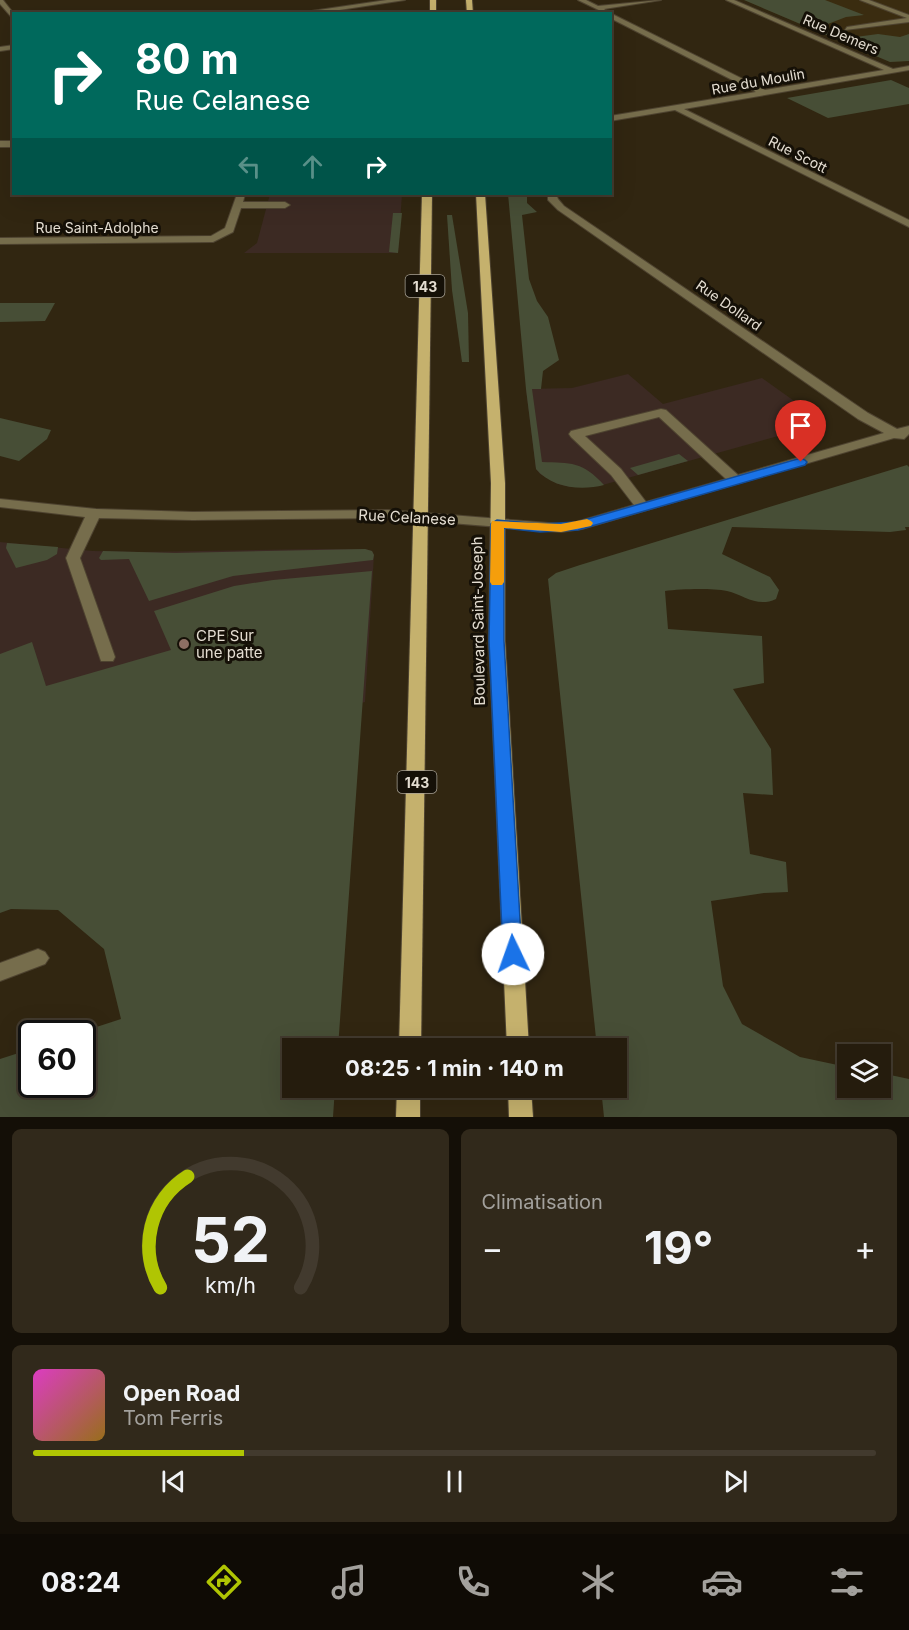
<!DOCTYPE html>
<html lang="fr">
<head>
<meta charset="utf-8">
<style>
  :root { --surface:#251c0d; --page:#31291b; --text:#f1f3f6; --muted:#a3a19d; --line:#423a2e; --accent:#b0c503 }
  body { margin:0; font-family:Inter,sans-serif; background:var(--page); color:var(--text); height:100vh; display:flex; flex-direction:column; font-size:22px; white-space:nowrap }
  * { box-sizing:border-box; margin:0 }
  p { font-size:20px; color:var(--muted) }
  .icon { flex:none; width:33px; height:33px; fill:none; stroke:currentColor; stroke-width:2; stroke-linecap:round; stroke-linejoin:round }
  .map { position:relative; height:1117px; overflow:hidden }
  .panel { display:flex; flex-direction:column; gap:12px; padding:12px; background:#140f07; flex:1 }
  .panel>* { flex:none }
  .guide { position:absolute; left:12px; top:12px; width:600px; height:183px; border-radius:0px; box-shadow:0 6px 24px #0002,0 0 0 2px var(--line); background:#00695c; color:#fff; overflow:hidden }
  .tools { position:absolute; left:837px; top:1044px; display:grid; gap:12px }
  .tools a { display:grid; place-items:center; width:54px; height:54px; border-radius:0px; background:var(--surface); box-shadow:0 6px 24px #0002,0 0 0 2px var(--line); font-size:30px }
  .speed { position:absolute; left:18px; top:1020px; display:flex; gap:12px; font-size:30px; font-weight:700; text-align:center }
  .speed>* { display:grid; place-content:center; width:78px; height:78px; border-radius:50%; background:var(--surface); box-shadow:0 6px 24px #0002,0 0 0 2px var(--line); line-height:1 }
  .speed .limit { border:3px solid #111; border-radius:9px; background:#fff; color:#111 }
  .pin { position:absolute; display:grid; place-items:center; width:51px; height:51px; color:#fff; margin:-62px -26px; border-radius:50% 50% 50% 0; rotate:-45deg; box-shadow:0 0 6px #0007 }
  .pin .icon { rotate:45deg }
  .me { position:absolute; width:66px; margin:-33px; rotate:357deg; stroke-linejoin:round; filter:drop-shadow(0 0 4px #0008) }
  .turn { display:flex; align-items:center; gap:21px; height:126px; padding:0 24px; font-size:27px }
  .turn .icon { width:78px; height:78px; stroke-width:2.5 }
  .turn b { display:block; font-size:42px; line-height:51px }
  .lanes { display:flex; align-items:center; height:57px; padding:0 24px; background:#0003; justify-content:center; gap:30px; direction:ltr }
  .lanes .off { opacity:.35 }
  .big { font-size:45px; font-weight:700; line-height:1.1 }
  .panel .card { flex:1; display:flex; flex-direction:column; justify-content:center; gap:9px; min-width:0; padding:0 21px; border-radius:9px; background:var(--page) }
  .panel .dial { align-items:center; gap:0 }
  .dial svg { height:156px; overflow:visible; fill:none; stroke:var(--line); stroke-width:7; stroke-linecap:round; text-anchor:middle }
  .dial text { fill:var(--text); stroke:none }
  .song { display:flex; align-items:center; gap:18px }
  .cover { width:72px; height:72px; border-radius:9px; background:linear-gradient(135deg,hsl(310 70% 55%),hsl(40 70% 35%)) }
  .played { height:6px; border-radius:3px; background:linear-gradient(90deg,var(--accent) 25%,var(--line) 25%) }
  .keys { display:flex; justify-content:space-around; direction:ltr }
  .heat { display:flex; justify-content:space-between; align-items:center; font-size:33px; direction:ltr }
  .panel .tiles { flex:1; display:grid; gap:12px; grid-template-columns:1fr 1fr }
  .card:last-child { grid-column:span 2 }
  .trip { position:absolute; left:282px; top:1038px; width:345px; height:60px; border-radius:0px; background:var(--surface); box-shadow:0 6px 24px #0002,0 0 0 2px var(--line); font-weight:700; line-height:60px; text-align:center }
  .tab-bar { display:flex; height:96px; justify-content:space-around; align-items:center; background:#0f0b05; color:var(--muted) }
  .tab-bar .icon { width:42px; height:42px }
  .tab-bar .current { color:var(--accent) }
  .tab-bar b { font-size:27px; color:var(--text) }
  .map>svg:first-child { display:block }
  .commercial { fill:#3c2a23 }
  .built { fill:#3a2c10 }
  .green { fill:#474e36 }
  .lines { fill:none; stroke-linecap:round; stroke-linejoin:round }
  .minor-casing { stroke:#4e4330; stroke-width:2 }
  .major-casing { stroke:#4e4330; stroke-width:2 }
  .minor { fill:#766d4c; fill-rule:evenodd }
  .major { fill:#c5b16d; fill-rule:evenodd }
  .route { fill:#1a73e8; stroke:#114b97; stroke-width:1.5 }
  .slow { fill:#f59e0b }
  .education-dot { fill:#8d6e63; stroke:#151007; stroke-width:2 }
  .labels { text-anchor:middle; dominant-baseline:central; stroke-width:6; stroke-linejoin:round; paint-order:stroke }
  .far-street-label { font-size:14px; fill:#e4ddd1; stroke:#151007 }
  .shield { fill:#151007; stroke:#a6a094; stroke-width:1.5 }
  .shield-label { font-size:14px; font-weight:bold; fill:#e4ddd1 }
  .street-label { font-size:15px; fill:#e4ddd1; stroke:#151007 }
  .poi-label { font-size:15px; fill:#e4ddd1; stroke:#151007; text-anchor:start }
</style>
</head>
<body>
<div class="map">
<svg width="909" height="1117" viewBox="0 0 909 1117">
  <rect width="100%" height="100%" fill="#312611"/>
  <!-- commercial -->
  <g class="commercial">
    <path d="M270,194H402L398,253H244L257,243Z"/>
    <path d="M628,374L663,404L762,378L825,423L599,486L570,487L558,484L540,474L536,469L526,389L572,388Z"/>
    <path d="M0,542L93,551L142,552L319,549H365L372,551L374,555L365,702L0,805Z"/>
  </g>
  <!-- built -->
  <path class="built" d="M744,0H909V61L890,62Z"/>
  <!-- green -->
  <g class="green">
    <path d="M744,0H825L864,15L846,17L820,27L848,38L878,34L900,37L909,34V61L890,62Z"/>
    <path d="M891,80L909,88V104L828,118L787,98Z"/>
    <path d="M508,194H527V203L537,212L522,215L529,279L537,301L548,317L559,360L543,371L541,389H532L542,462C571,463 582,461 604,485C581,491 552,488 536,469L526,389Z"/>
    <path d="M393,213H402L398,253L389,252Z"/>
    <path d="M447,215H452L468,313L469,362H462L452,290Z"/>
    <path d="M0,303H55L45,321L0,322Z"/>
    <path d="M0,418L51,430L47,439L19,461L0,456Z"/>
    <path d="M679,454L688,461L638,475L630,468Z"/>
    <path d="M907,465L909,467V527H905L906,530L890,532L732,527L722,554L770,577L779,590L776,599C757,608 744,595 727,591C711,588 681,589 665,591L668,629L762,636L764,683L733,689L771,749L773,795L743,793L750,854L786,862L788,892L764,893L711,901L723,986L742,1024L800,1057L847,1067L848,1088H880L881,1073L909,1079V1117H604L601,1088H616V1048H597L548,579L556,573L580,565Z"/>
    <path d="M7,543L58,547L57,554L47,560L16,568L6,548Z"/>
    <path d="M365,549L372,551L374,555L373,560L233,576L149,601L129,559L101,560L99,558L103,551L175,553Z"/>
    <path d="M372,571L338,1048H292V1088H335L333,1117H0V1059L31,1049L32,1084H82V1034L78,1033L121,1019L104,949L58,910L11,909L0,913V654L32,642L46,686L171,650L154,611L234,586L273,580Z"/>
  </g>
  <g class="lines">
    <defs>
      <g id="minor">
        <path d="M0,0H3L14,14V20L0,4Z"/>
        <path d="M387,0H405L313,14H291Z"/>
        <path d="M578,0H586L598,6L661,0L604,9L608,12L607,14Z"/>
        <path d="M726,0H734L893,69L909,66V70L684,109L909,220V227L675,110L610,121V116L756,92L610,18V14H608L610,13L765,90L884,70Z"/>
        <path d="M860,0H869L909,15V22L845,30L847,27L907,18Z"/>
        <path d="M14,45V49L0,51V47Z"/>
        <rect x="0" y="141" width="14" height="6"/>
        <path d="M237,194H245L243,202H285L290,205L285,208H241L233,232L213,242L0,244V238L211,236L225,228Z"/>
        <path d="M548,194H556L558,199L564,206L868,413L897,429L909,426V434L904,439L894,438L582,529L561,532L388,518L193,520L99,518L80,558L115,657L113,661H101L66,558L85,517L0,507V499L96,509L193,512L388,510L561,524L576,522L634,505L611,475L571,437L569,434L571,431L661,409L666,410L738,475L884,433L858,419L558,210L548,200ZM659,417L726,479L646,502L621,469L585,436Z"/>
        <path d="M38,949L45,952L49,958L45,964L0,981V963Z"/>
      </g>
      <g id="major">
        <rect x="430" y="0" width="6" height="14"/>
        <path d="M466,0H472L473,14H467Z"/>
        <path d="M422,194H432L421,1048H399Z"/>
        <path d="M476,194H485L505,483V641L529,1048H507L489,641L491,483Z"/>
        <path d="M397,1088H420V1117H396Z"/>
        <path d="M508,1088H531L533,1117H509Z"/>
      </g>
    </defs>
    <!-- minor casing -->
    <use href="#minor" class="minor-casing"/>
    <!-- major casing -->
    <use href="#major" class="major-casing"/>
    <!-- minor -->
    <use href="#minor" class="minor"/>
    <!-- major -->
    <use href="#major" class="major"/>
  </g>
  <!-- route -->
  <path class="route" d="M801,458L805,460L807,462L805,465L578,530L540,532L504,528V641L522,954L519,960L513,963L506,960L503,954L489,641L491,524L497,520L540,524L577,522Z"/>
  <!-- slow -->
  <path class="slow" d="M587,519L591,521L593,523L591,526L561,532L504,528V582L502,585H492L490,582L491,524L492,521L561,524Z"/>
  <!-- markers -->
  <circle class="education-dot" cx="184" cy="644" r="6"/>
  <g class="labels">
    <!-- far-street labels -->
    <g class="far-street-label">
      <text transform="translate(841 34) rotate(23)">Rue Demers</text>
      <text transform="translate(758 81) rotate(-10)">Rue du Moulin</text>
      <text transform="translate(798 154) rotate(27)">Rue Scott</text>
      <text x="97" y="227">Rue Saint-Adolphe</text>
      <text transform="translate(729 305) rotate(35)">Rue Dollard</text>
    </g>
    <!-- shield labels -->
    <g class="shield">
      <rect x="405.5" y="275" width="39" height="22" rx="4.5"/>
      <rect x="397.5" y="771" width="39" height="22" rx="4.5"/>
    </g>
    <g class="shield-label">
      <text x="425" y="286">143</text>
      <text x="417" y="782">143</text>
    </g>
    <!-- street labels -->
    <g class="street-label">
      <text transform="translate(407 517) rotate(3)">Rue Celanese</text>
      <text transform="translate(478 621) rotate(-91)">Boulevard Saint-Joseph</text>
    </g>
    <!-- poi labels -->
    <g class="poi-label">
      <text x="196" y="635">CPE Sur<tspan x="196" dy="17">une patte</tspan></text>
    </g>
  </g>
</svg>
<div class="tools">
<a><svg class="icon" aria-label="layers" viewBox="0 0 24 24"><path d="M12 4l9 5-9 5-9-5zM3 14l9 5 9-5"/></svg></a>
</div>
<div class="speed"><div class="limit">60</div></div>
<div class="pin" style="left:801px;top:462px;background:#d93025"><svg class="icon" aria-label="arrive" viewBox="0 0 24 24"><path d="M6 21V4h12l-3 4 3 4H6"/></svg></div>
<svg class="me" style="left:513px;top:954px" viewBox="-20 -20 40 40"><circle r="19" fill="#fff"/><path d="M0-13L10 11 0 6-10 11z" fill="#1a73e8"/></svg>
<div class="trip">08:25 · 1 min · 140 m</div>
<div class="guide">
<div class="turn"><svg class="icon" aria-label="right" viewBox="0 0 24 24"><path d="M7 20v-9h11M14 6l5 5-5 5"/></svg><div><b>80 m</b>Rue Celanese</div></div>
<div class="lanes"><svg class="icon off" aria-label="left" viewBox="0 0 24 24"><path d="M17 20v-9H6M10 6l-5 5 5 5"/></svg><svg class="icon off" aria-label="ahead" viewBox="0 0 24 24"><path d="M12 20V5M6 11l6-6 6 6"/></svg><svg class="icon" aria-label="right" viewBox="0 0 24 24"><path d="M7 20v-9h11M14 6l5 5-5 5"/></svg></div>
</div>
</div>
<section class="panel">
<div class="tiles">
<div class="card dial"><svg viewBox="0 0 100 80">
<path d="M14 69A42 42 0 1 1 86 69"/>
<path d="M14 69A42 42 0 0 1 28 12" stroke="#b0c503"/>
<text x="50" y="56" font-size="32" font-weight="700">52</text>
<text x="50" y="72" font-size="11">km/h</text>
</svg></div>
<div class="card"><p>Climatisation</p>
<div class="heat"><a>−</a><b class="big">19°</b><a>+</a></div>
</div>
<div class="card">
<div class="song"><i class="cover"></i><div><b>Open Road</b><p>Tom Ferris</p></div></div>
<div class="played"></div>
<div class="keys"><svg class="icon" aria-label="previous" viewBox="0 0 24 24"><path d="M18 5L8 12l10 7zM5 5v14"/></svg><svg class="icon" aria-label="pause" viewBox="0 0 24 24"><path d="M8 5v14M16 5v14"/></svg><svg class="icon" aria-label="next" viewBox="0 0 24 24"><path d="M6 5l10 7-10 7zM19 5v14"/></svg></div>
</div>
</div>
</section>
<nav class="tab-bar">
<b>08:24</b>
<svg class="icon current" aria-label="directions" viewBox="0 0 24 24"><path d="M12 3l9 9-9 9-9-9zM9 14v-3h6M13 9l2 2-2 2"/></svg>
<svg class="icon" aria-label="music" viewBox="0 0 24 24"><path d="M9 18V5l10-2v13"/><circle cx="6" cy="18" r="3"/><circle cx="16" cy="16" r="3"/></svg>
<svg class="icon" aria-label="phone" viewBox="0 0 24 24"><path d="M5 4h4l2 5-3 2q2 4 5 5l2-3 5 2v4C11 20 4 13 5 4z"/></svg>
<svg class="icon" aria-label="climate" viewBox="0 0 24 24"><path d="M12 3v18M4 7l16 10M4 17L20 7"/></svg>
<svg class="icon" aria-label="car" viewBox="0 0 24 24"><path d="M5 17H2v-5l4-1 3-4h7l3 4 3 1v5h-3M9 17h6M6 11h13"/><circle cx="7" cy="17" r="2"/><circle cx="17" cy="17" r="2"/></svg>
<svg class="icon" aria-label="filters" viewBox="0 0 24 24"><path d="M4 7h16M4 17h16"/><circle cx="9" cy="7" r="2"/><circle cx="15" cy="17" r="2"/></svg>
</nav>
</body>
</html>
